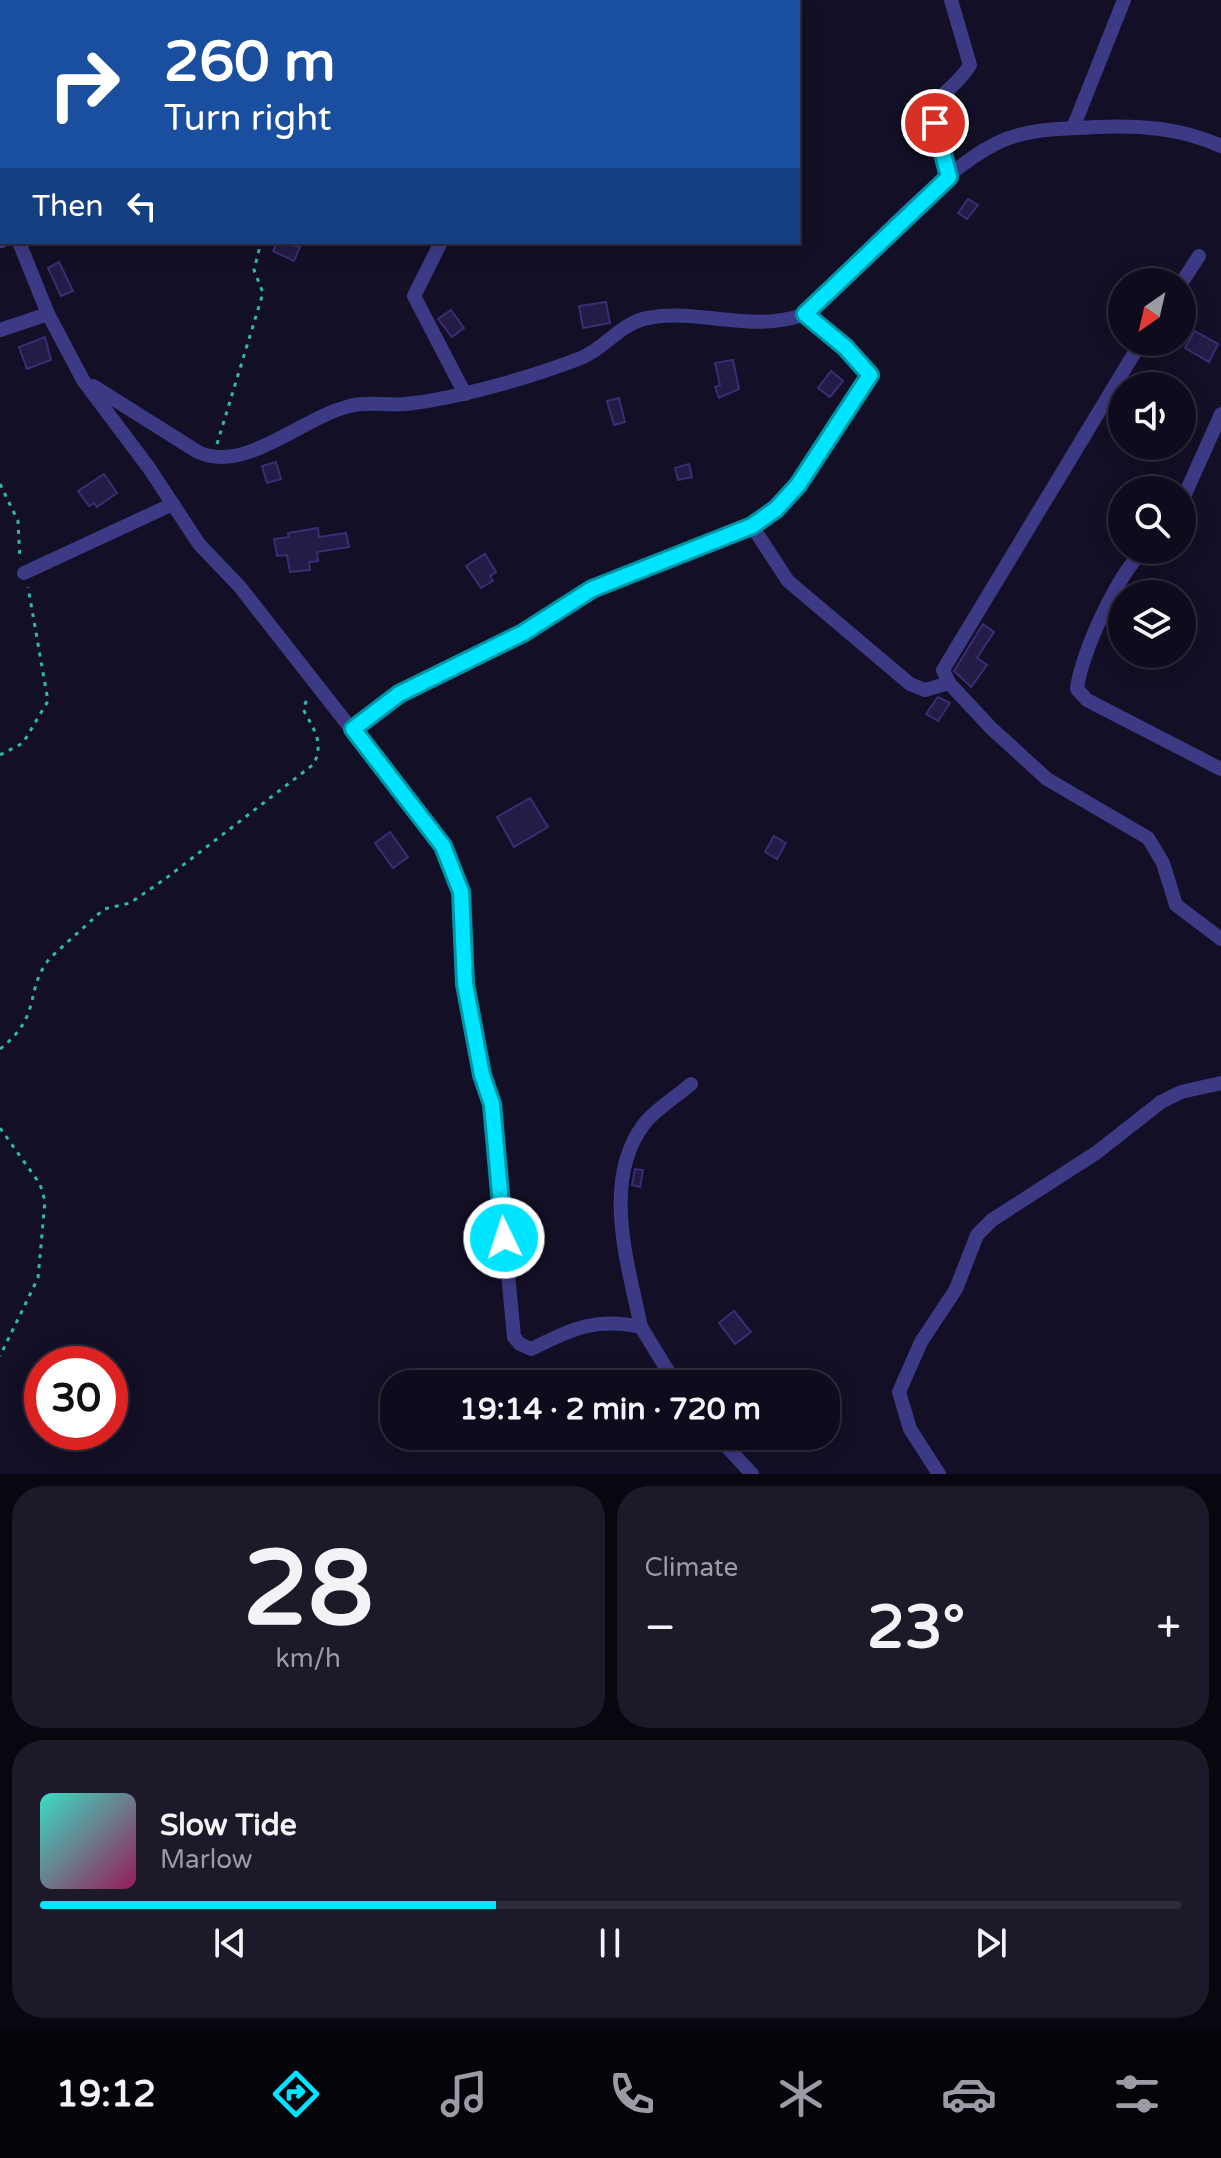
<!DOCTYPE html>
<html lang="en">
<head>
<meta charset="utf-8">
<style>
  :root { --surface:#0e0b1c; --page:#1c1929; --text:#f1f3f6; --muted:#9b9ba3; --line:#2e2b3b; --accent:#00e5ff }
  body { margin:0; font-family:"Varela Round",sans-serif; background:var(--page); color:var(--text); height:100vh; display:flex; flex-direction:column; font-size:30px; white-space:nowrap }
  * { box-sizing:border-box; margin:0 }
  p { font-size:26px; color:var(--muted) }
  .icon { flex:none; width:44px; height:44px; fill:none; stroke:currentColor; stroke-width:2; stroke-linecap:round; stroke-linejoin:round }
  .map { position:relative; height:1474px; overflow:hidden }
  .sheet { display:flex; flex-direction:column; gap:12px; padding:12px; background:#08060f; flex:1 }
  .sheet>* { flex:none }
  .hud { position:absolute; left:0px; top:0px; width:800px; height:244px; box-shadow:0 4px 20px #0003,0 0 0 2px var(--line); background:#1a4fa0; color:#fff; overflow:hidden }
  .needle { width:52px; rotate:214deg }
  .buttons { position:absolute; left:1108px; top:268px; display:grid; gap:16px }
  .buttons a { display:grid; place-items:center; width:88px; height:88px; border-radius:50%; background:var(--surface); box-shadow:0 4px 20px #0003,0 0 0 2px var(--line); font-size:40px }
  .speed { position:absolute; left:24px; top:1346px; display:flex; gap:16px; font-size:40px; font-weight:700; text-align:center }
  .speed>* { display:grid; place-content:center; width:104px; height:104px; border-radius:50%; background:var(--surface); box-shadow:0 4px 20px #0003,0 0 0 2px var(--line); line-height:1 }
  .speed .limit { border:12px solid #d22; background:#fff; color:#111 }
  .pin { position:absolute; display:grid; place-items:center; width:68px; height:68px; color:#fff; margin:-34px; border:4px solid #fff; border-radius:50%; box-shadow:0 2px 8px #0007 }
  .me { position:absolute; width:88px; margin:-44px; rotate:356deg; stroke-linejoin:round; filter:drop-shadow(0 0 6px #0008) }
  .turn { display:flex; align-items:center; gap:28px; height:168px; padding:0 32px; font-size:36px }
  .turn .icon { width:104px; height:104px; stroke-width:2.5 }
  .turn b { display:block; font-size:56px; line-height:68px }
  .then { display:flex; align-items:center; height:76px; padding:0 32px; background:#0003; gap:16px; font-size:30px }
  .big { font-size:60px; font-weight:800; line-height:1.1 }
  .sheet .widget { flex:1; display:flex; flex-direction:column; justify-content:center; gap:12px; min-width:0; padding:0 28px; border-radius:32px; background:var(--page) }
  .sheet .dial { align-items:center; gap:0 }
  .dial b { font-size:104px; line-height:1 }
  .song { display:flex; align-items:center; gap:24px }
  .cover { width:96px; height:96px; border-radius:12px; background:linear-gradient(135deg,hsl(170 70% 55%),hsl(330 70% 35%)) }
  .played { height:8px; border-radius:4px; background:linear-gradient(90deg,var(--accent) 40%,var(--line) 40%) }
  .keys { display:flex; justify-content:space-around; direction:ltr }
  .heat { display:flex; justify-content:space-between; align-items:center; font-size:44px; direction:ltr }
  .sheet .tiles { flex:1; display:grid; gap:12px; grid-template-columns:1fr 1fr }
  .widget:last-child { grid-column:span 2 }
  .trip { position:absolute; left:380px; top:1370px; width:460px; height:80px; border-radius:32px; background:var(--surface); box-shadow:0 4px 20px #0003,0 0 0 2px var(--line); font-weight:800; line-height:80px; text-align:center }
  .dock { display:flex; height:128px; justify-content:space-around; align-items:center; background:#06040b; color:var(--muted) }
  .dock .icon { width:56px; height:56px }
  .dock .selected { color:var(--accent) }
  .dock b { font-size:36px; color:var(--text) }
  .map>svg:first-child { display:block }
  .building { fill:#241b47; stroke:#3b2d73; stroke-width:2 }
  .lines { fill:none; stroke-linecap:round; stroke-linejoin:round }
  .path { stroke:#2fb8b0; stroke-width:3; stroke-dasharray:4 6; stroke-linecap:butt }
  .street { stroke:#3d3a85; stroke-width:14 }
  .route-casing { stroke:#0095a6; stroke-width:20 }
  .route { stroke:#00e5ff; stroke-width:14 }
</style>
</head>
<body>
<div class="map">
<svg width="1221" height="1474" viewBox="0 0 1221 1474">
  <rect width="100%" height="100%" fill="#130f26"/>
  <!-- building -->
  <g class="building">
    <path d="M916,124L925,136L916,143L907,131Z"/>
    <path d="M968,199L978,205L967,219L958,213Z"/>
    <path d="M277,242L300,247L294,261L273,251Z"/>
    <path d="M59,262L73,291L61,296L48,268Z"/>
    <path d="M606,302L610,323L583,328L579,306Z"/>
    <path d="M451,310L464,328L452,337L438,319Z"/>
    <path d="M1195,331L1218,344L1209,362L1185,348Z"/>
    <path d="M45,337L51,360L27,369L19,347Z"/>
    <path d="M733,360L739,389L719,398L715,387L720,385L715,363Z"/>
    <path d="M831,371L843,381L830,397L818,388Z"/>
    <path d="M619,398L625,422L614,425L607,401Z"/>
    <path d="M276,462L281,479L267,483L262,466Z"/>
    <path d="M689,464L692,477L678,480L675,468Z"/>
    <path d="M104,474L117,493L97,507L94,503L89,506L78,491Z"/>
    <path d="M318,528L319,537L346,533L349,547L317,552L318,561L309,562L310,570L290,572L287,555L277,556L274,539L289,537L288,533Z"/>
    <path d="M485,554L496,572L490,576L493,581L481,588L466,566Z"/>
    <path d="M983,624L994,632L977,658L987,665L971,687L954,671Z"/>
    <path d="M938,697L950,703L938,721L926,714Z"/>
    <path d="M530,798L548,827L514,847L497,817Z"/>
    <path d="M390,832L408,857L393,868L375,843Z"/>
    <path d="M774,836L786,843L777,859L765,852Z"/>
    <path d="M635,1169L643,1170L640,1187L632,1185Z"/>
    <path d="M734,1311L751,1332L735,1344L719,1323Z"/>
  </g>
  <g class="lines">
    <!-- path -->
    <g class="path">
      <path d="M217,444L263,293L254,270L261,242"/>
      <path d="M0,484L18,521L20,560"/>
      <path d="M0,755L23,743L48,701L28,587"/>
      <path d="M0,1049C44,1014 23,992 50,958L104,909L130,903L165,879L314,764C324,741 314,730 303,709L308,697"/>
      <path d="M0,1128L40,1184L45,1201L38,1278L0,1356"/>
    </g>
    <!-- street -->
    <g class="street">
      <path d="M255,0L257,2"/>
      <path d="M314,2L316,0"/>
      <path d="M0,65L2,64"/>
      <path d="M1073,128L1124,0"/>
      <path d="M949,177C941,158 925,116 940,98C951,86 961,80 970,65L951,0"/>
      <path d="M0,191L2,196"/>
      <path d="M0,241H2"/>
      <path d="M19,242L48,314L83,380L149,468L199,544L240,587L443,846L461,892L465,984L482,1075L492,1104L514,1337L520,1344L531,1349C573,1329 594,1317 641,1327L676,1384"/>
      <path d="M441,242L414,296L465,394"/>
      <path d="M1182,282L1199,256"/>
      <path d="M0,330L48,314"/>
      <path d="M1141,342L943,670L949,683L991,728L1047,779L1148,838L1163,863L1176,905L1221,939"/>
      <path d="M93,386L198,452C246,474 302,417 350,406C368,401 386,406 405,404C456,399 532,377 581,358C606,348 620,323 648,318C700,308 753,334 805,314C851,268 954,154 1012,137C1039,128 1068,129 1096,127C1140,125 1181,128 1221,146"/>
      <path d="M1182,501L1221,414"/>
      <path d="M752,526L788,581L910,684L925,690L949,683"/>
      <path d="M1145,550C1119,570 1080,656 1077,689L1087,700L1221,769"/>
      <path d="M24,573L173,504"/>
      <path d="M353,729L399,694L523,633L592,589L752,526L776,509L798,485L870,375L845,347L805,314"/>
      <path d="M641,1327C628,1264 601,1181 644,1124C656,1109 676,1097 691,1084"/>
      <path d="M717,1436L752,1474"/>
      <path d="M939,1474L910,1429L899,1392L921,1342L956,1289L977,1235L992,1220L1096,1153L1161,1102L1181,1092L1221,1083"/>
    </g>
  </g>
  <g class="lines">
    <defs>
      <path id="route" d="M504,1238L492,1104L482,1075L465,984L461,892L443,846L353,729L399,694L523,633L592,589L752,526L776,509L798,485L870,375L845,347L805,314L949,177L935,123"/>
    </defs>
    <!-- route casing -->
    <use href="#route" class="route-casing"/>
    <!-- route -->
    <use href="#route" class="route"/>
  </g>
</svg>
<div class="buttons">
<a><svg class="needle" viewBox="-14 -14 28 28"><path d="M0-13l5 13h-10z" fill="#e53935"/><path d="M0 13l5-13h-10z" fill="#9b9ba3"/></svg></a>
<a><svg class="icon" aria-label="sound" viewBox="0 0 24 24"><path d="M4 9h4l5-4v14l-5-4H4zM17 9q2 3 0 6"/></svg></a>
<a><svg class="icon" aria-label="search" viewBox="0 0 24 24"><circle cx="10" cy="10" r="6"/><path d="M15 15l6 6"/></svg></a>
<a><svg class="icon" aria-label="layers" viewBox="0 0 24 24"><path d="M12 4l9 5-9 5-9-5zM3 14l9 5 9-5"/></svg></a>
</div>
<div class="speed"><div class="limit">30</div></div>
<div class="pin" style="left:935px;top:123px;background:#d93025"><svg class="icon" aria-label="arrive" viewBox="0 0 24 24"><path d="M6 21V4h12l-3 4 3 4H6"/></svg></div>
<svg class="me" style="left:504px;top:1238px" viewBox="-20 -20 40 40"><circle r="17" fill="#00e5ff" stroke="#fff" stroke-width="3"/><path d="M0-11L8 9 0 5-8 9z" fill="#fff"/></svg>
<div class="trip">19:14 · 2 min · 720 m</div>
<div class="hud">
<div class="turn"><svg class="icon" aria-label="right" viewBox="0 0 24 24"><path d="M7 20v-9h11M14 6l5 5-5 5"/></svg><div><b>260 m</b>Turn right</div></div>
<div class="then">Then<svg class="icon" aria-label="left" viewBox="0 0 24 24"><path d="M17 20v-9H6M10 6l-5 5 5 5"/></svg></div>
</div>
</div>
<section class="sheet">
<div class="tiles">
<div class="widget dial"><b>28</b><p>km/h</p></div>
<div class="widget"><p>Climate</p>
<div class="heat"><a>−</a><b class="big">23°</b><a>+</a></div>
</div>
<div class="widget">
<div class="song"><i class="cover"></i><div><b>Slow Tide</b><p>Marlow</p></div></div>
<div class="played"></div>
<div class="keys"><svg class="icon" aria-label="previous" viewBox="0 0 24 24"><path d="M18 5L8 12l10 7zM5 5v14"/></svg><svg class="icon" aria-label="pause" viewBox="0 0 24 24"><path d="M8 5v14M16 5v14"/></svg><svg class="icon" aria-label="next" viewBox="0 0 24 24"><path d="M6 5l10 7-10 7zM19 5v14"/></svg></div>
</div>
</div>
</section>
<nav class="dock">
<b>19:12</b>
<svg class="icon selected" aria-label="directions" viewBox="0 0 24 24"><path d="M12 3l9 9-9 9-9-9zM9 14v-3h6M13 9l2 2-2 2"/></svg>
<svg class="icon" aria-label="music" viewBox="0 0 24 24"><path d="M9 18V5l10-2v13"/><circle cx="6" cy="18" r="3"/><circle cx="16" cy="16" r="3"/></svg>
<svg class="icon" aria-label="phone" viewBox="0 0 24 24"><path d="M5 4h4l2 5-3 2q2 4 5 5l2-3 5 2v4C11 20 4 13 5 4z"/></svg>
<svg class="icon" aria-label="climate" viewBox="0 0 24 24"><path d="M12 3v18M4 7l16 10M4 17L20 7"/></svg>
<svg class="icon" aria-label="car" viewBox="0 0 24 24"><path d="M5 17H2v-5l4-1 3-4h7l3 4 3 1v5h-3M9 17h6M6 11h13"/><circle cx="7" cy="17" r="2"/><circle cx="17" cy="17" r="2"/></svg>
<svg class="icon" aria-label="filters" viewBox="0 0 24 24"><path d="M4 7h16M4 17h16"/><circle cx="9" cy="7" r="2"/><circle cx="15" cy="17" r="2"/></svg>
</nav>
</body>
</html>
